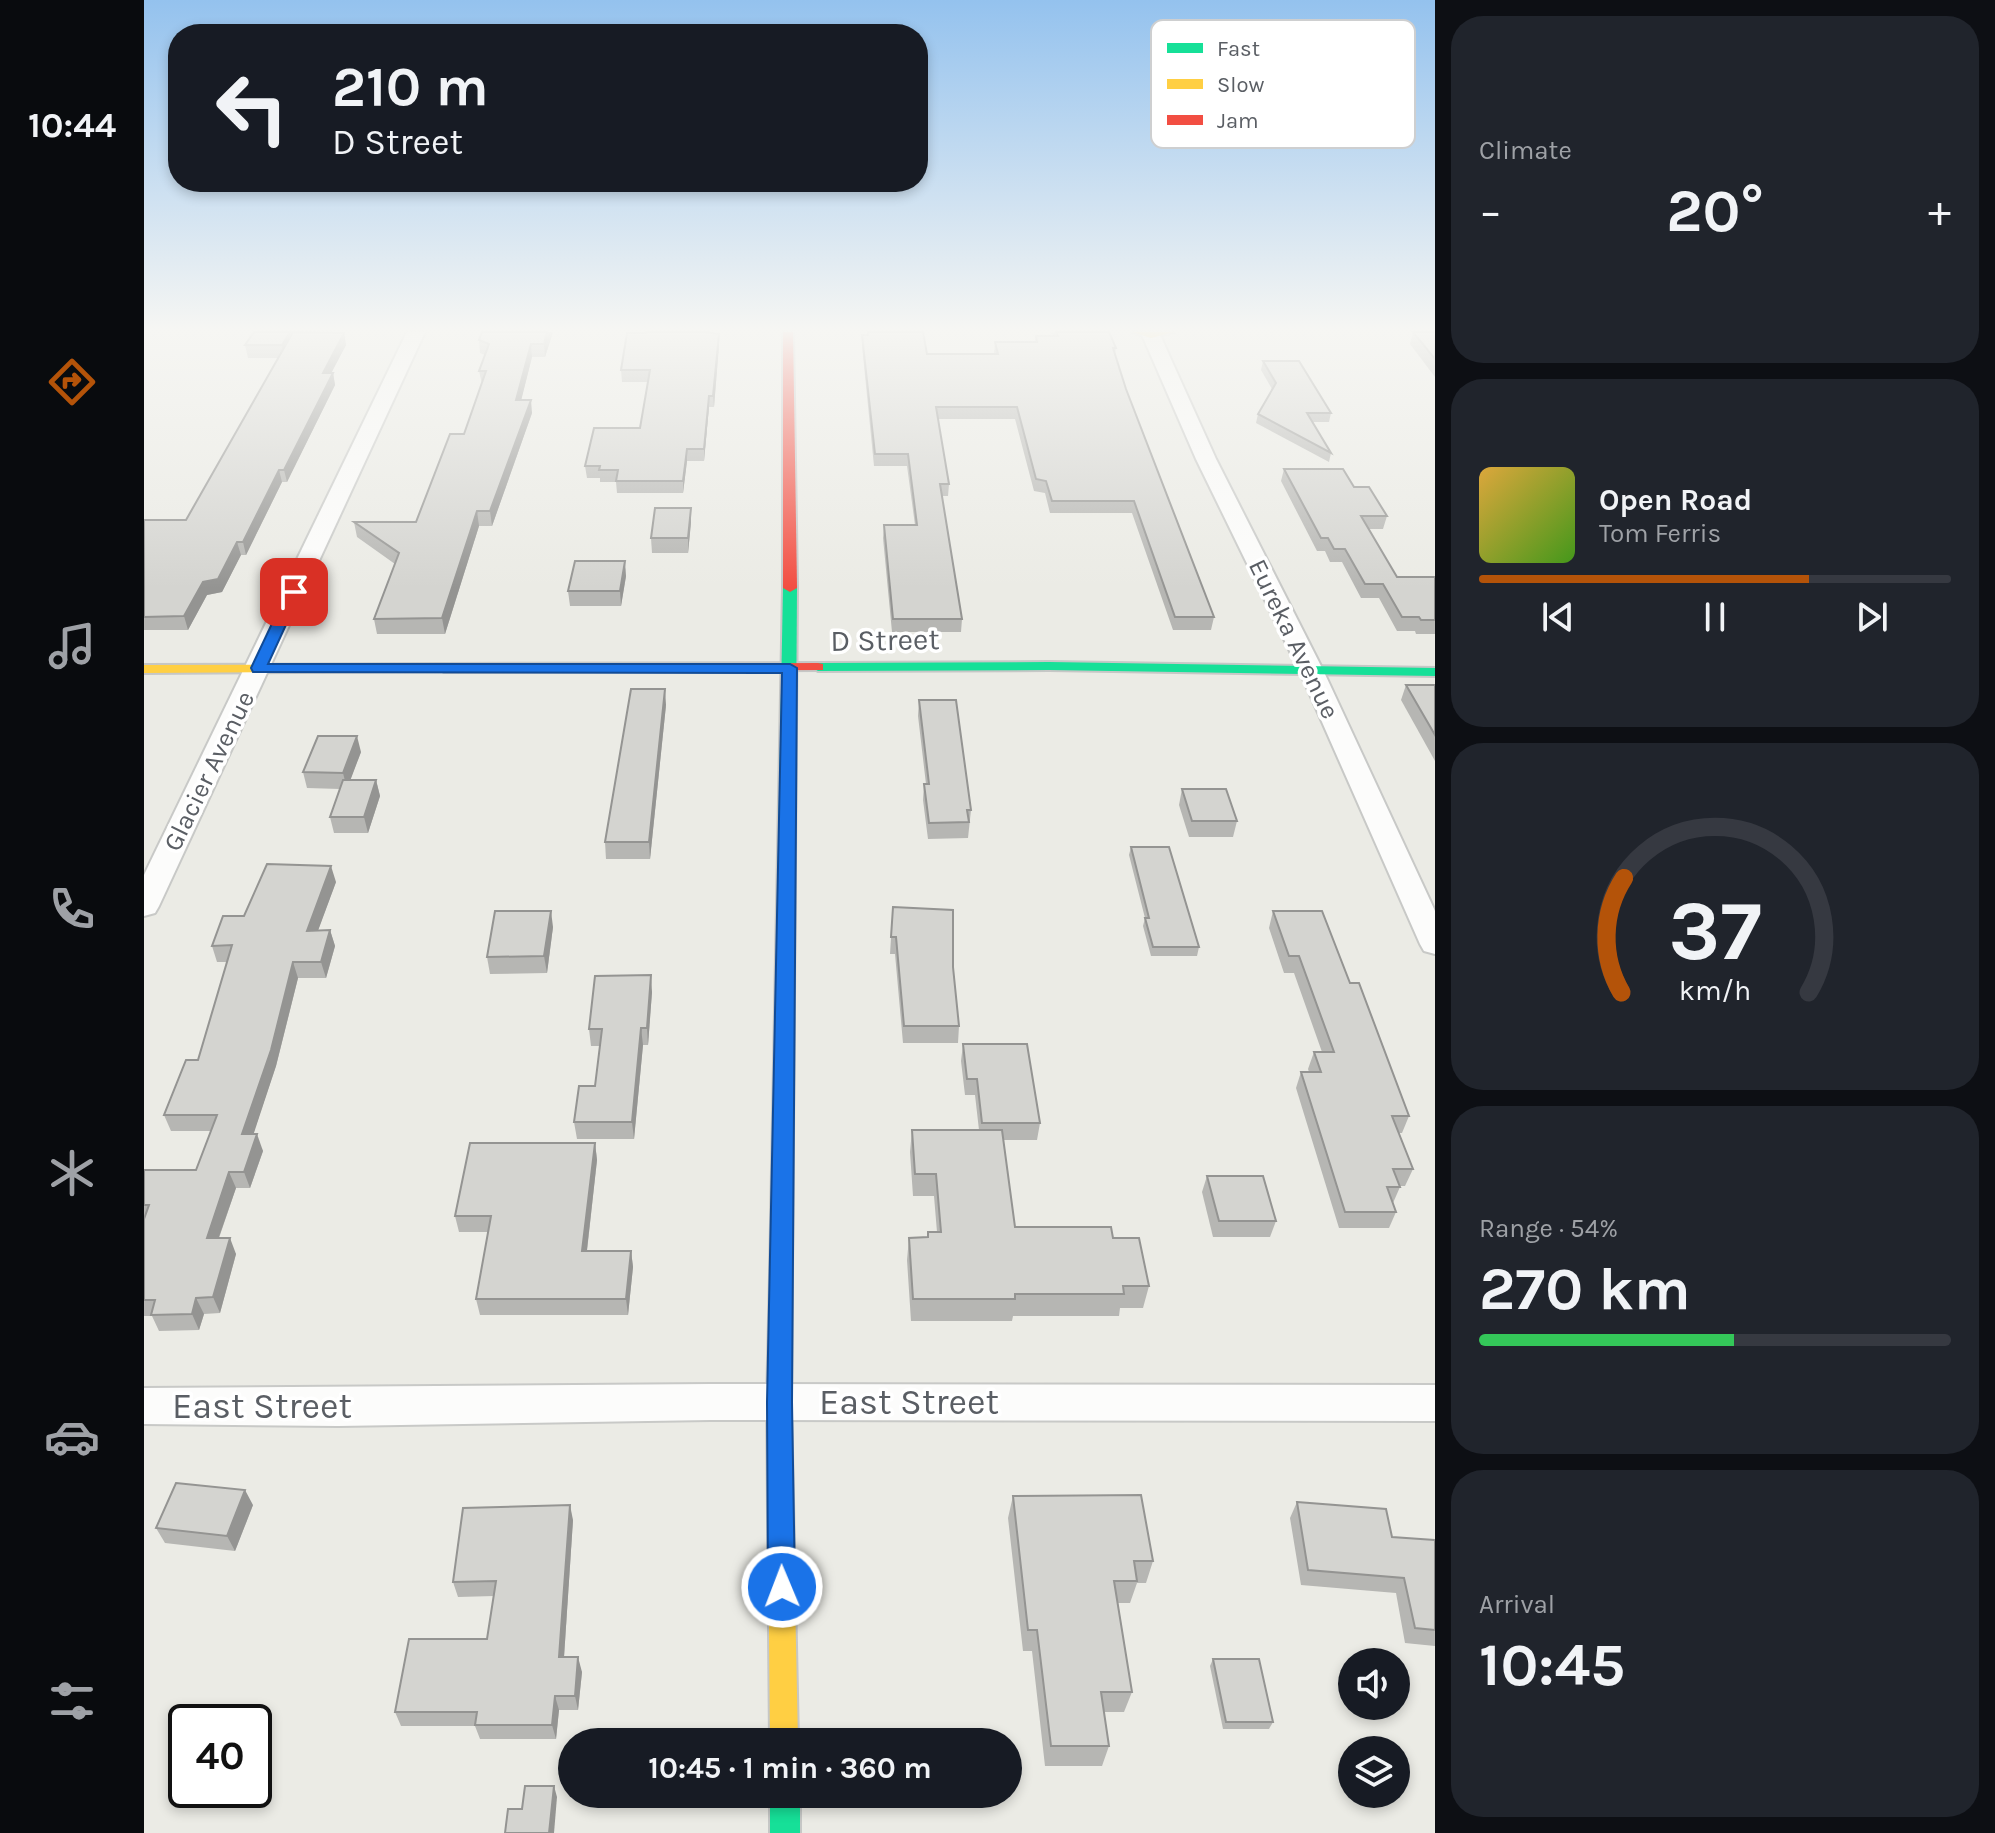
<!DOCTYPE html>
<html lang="en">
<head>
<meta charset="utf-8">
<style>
  :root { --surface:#171b24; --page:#20242c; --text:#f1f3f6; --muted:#9ea1a6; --line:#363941; --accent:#b45309 }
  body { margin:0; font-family:Karla,sans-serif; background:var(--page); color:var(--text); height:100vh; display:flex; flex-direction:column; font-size:30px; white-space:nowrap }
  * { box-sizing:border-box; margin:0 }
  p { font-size:26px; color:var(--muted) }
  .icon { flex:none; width:44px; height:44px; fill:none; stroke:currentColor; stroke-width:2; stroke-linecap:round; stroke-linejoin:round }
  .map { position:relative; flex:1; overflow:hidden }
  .panel { display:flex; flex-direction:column; gap:16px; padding:16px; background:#0d0f14; width:560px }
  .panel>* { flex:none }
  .banner { position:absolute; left:24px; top:24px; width:760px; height:168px; border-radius:32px; box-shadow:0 4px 12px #0003; background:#171b24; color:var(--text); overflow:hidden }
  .fabs { position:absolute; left:1194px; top:1648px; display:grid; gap:16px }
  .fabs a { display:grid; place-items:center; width:72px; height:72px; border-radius:50%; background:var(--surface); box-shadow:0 4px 12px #0003; font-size:40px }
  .speed { position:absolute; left:24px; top:1704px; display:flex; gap:16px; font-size:40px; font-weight:700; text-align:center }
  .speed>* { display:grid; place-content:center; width:104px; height:104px; border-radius:50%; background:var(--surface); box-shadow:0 4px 12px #0003; line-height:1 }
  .speed .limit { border:4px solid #111; border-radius:12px; background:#fff; color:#111 }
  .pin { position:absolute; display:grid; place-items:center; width:68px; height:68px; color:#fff; margin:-34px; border-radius:16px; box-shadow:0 4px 12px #0006 }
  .me { position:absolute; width:88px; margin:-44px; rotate:359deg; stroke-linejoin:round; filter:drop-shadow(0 0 6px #0008) }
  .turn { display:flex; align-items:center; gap:28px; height:168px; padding:0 32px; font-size:36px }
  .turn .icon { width:104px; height:104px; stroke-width:2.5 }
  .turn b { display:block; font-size:56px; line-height:68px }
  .big { font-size:60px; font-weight:700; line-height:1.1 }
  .panel .tile { flex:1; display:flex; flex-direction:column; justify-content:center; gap:12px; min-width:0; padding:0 28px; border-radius:32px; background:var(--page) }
  .panel .dial { align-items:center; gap:0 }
  .dial svg { height:208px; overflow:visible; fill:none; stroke:var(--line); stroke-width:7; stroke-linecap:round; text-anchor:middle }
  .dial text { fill:var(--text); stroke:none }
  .song { display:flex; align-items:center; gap:24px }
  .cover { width:96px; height:96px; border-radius:12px; background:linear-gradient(135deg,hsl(40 70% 55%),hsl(100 70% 35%)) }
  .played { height:8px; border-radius:4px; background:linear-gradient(90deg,var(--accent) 70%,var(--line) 70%) }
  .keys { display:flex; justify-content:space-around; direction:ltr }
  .heat { display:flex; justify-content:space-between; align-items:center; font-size:44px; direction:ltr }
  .charge { height:12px; border-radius:6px; background:linear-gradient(90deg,#34c759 54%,var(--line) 0) }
  .trip { position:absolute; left:414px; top:1728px; width:464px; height:80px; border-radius:40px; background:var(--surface); box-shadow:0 4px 12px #0003; font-weight:700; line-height:80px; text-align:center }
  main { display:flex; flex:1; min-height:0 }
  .menu { display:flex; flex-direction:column; width:144px; justify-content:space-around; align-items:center; background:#090b0e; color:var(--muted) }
  .menu .icon { width:56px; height:56px }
  .menu .selected { color:var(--accent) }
  .menu b { font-size:36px; color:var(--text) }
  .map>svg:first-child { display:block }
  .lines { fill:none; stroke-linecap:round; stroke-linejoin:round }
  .street-casing { stroke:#c8c9c7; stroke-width:4 }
  .fast-casing { stroke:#c6c7c6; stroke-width:4 }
  .slow-casing { stroke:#c6c7c6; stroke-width:4 }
  .jam-casing { stroke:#c6c7c6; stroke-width:4 }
  .street { fill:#fcfcfb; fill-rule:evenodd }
  .fast { fill:#16e098; fill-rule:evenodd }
  .slow { fill:#ffcf43; fill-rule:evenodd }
  .jam { fill:#f24e42; fill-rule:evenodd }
  .wall { fill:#b6b6b3 }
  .shaded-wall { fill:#949492 }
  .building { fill:#d4d4d0; stroke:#949492; stroke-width:2 }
  .route { fill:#1a73e8; stroke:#114b97; stroke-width:2 }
  .labels { text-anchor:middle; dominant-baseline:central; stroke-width:7; stroke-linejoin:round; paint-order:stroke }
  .far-street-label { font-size:26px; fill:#5a5e64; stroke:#fff }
  .street-label { font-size:30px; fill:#5a5e64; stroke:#fff }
  .near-street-label { font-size:36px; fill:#5a5e64; stroke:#fff }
  .key { fill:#fff; stroke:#cecfd0; stroke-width:2 }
  .key-label { font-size:22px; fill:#5a5e64 }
</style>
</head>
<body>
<main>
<nav class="menu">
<b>10:44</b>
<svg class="icon selected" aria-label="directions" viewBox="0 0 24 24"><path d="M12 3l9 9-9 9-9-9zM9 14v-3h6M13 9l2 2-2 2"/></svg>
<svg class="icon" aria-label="music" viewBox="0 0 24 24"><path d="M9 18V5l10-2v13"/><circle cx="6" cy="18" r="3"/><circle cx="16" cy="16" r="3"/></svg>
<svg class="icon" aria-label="phone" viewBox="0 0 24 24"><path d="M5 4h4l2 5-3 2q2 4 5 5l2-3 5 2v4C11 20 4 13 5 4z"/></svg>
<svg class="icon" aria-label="climate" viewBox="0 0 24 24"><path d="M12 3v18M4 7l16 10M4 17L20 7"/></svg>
<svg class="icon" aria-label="car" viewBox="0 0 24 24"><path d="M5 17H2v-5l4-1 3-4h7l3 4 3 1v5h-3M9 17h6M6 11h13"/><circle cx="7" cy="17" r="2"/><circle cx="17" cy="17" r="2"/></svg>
<svg class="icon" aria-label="filters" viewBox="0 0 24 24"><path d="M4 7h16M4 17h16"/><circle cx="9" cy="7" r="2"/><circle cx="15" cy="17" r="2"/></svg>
</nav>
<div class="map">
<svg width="1291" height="1833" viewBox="0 0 1291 1833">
  <rect width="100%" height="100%" fill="#ebebe5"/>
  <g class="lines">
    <defs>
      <g id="street">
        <path d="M263,332H281L15,906L11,913L0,916V875Z"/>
        <path d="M1001,332H1013L1016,335L1072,459L1180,672L1291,911V954L1280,951L1276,944L1156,672L1052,459L998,335Z"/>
        <path d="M566,1384L1291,1385V1421L566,1420L194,1426L0,1424V1388Z"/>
      </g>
      <g id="fast">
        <path d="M646,584L653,588L648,1275L645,1282L637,1285L629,1282L626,1275L639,588Z"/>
        <path d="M905,662L1291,668V676L905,670L674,671L667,667L674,663Z"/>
        <rect x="626" y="1794" width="30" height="39"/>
      </g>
      <g id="slow">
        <path d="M988,332H1030L1007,338Z"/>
        <path d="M300,664L307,668L305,671L0,673V665Z"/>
        <path d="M637,1265L645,1268L648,1275L647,1402L654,1742H626L623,1402L626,1275L629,1268Z"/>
      </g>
      <g id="jam">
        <path d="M639,332H649L653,588L646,592L639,588Z"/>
        <path d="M674,663L679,664V670L300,672L293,668L300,664Z"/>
      </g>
    </defs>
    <!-- street casing -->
    <use href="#street" class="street-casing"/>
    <!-- fast casing -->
    <use href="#fast" class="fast-casing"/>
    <!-- slow casing -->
    <use href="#slow" class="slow-casing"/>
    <!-- jam casing -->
    <use href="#jam" class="jam-casing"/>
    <!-- street -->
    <use href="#street" class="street"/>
    <!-- fast -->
    <use href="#fast" class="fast"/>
    <!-- slow -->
    <use href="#slow" class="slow"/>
    <!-- jam -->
    <use href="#jam" class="jam"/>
  </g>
  <!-- wall -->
  <g class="wall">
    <path d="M338,332H409L401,357H388L377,400L388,413L348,526H335L301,634H233L230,619L251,564L213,537L210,522H272L320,434L338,384L335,371L341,355L336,353L335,340Z"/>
    <path d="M502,332H564L575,334V345L570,407H565L560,461H543L539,493H473L472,482H456V478H443L441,466L496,428L504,382H478L477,370Z"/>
    <path d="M723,332H779L783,354H850L851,342H891L892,336H909L907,332H965L972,348L971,354L982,389L1070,617L1067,630H1029L988,513H906L901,493L890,491L871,419H794L805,484L804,496H798L818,619L817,632H748L739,538L740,525H771L763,466H730L718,346V335H723Z"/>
    <path d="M1269,332H1291V377L1266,344Z"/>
    <path d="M200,333L202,345L187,373H189L191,385L143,482H138L102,555H97L78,592L63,595L44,630H0V520H42L134,358H104L101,345Z"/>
    <path d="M1119,361L1187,413L1185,422H1169L1187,453L1185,462L1112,423L1114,414L1128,389L1117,370Z"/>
    <path d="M1140,469L1210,487L1243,516L1239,529H1224L1253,577H1291V634H1272L1271,631H1253L1235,598H1217L1198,562H1186L1181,551H1173L1137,481Z"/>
    <path d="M547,508V522L544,553H508L507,538Z"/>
    <path d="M482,576L477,606H426L424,591Z"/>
    <path d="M1262,685H1291V761L1257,700Z"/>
    <path d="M775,700L827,810L824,838L784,839L779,800L780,784H782L774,716Z"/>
    <path d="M522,705L506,859H462L461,842Z"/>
    <path d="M217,752L206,780H232L236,796L224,833H190L186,817L196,789L163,788L159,772Z"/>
    <path d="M1038,789L1093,821L1089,837H1045L1035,805Z"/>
    <path d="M987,847L1055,947L1053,956H1007L999,926L1001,918L985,855Z"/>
    <path d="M192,882L174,930H186L191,946L182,978H154L132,1066L109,1134L119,1151L106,1188H92L75,1238L92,1254L76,1313L60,1314L55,1330L15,1331L8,1316H0V1170H52L67,1131H27L20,1115L54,1060L84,962H73L68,946L100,916Z"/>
    <path d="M749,907L809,967L815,1026L814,1043H759L751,954H746Z"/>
    <path d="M1129,911L1206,983L1265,1116L1258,1133H1255L1269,1169L1261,1186H1255L1256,1187L1249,1203L1252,1212L1245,1228H1195L1152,1088L1157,1072H1165L1164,1069L1170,1052H1178L1150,973H1140L1125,928Z"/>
    <path d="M409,927L403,973L346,974L343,957Z"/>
    <path d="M508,992L504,1045H499L490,1139H433L430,1122L451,1086L456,1046H447L445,1029Z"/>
    <path d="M819,1044L896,1123L893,1140H859L871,1227L969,1238L1005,1286L999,1308H976L975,1316H869L868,1321H767L763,1260L765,1238L783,1237L784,1232H793L790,1196H769L766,1152L768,1130H835L831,1095H821L817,1061Z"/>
    <path d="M451,1143L453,1160L443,1251H487L489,1267L484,1315H336L332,1299L344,1232H315L311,1216Z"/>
    <path d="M1063,1176L1132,1221L1126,1237H1069L1058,1192Z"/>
    <path d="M869,1496L1009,1561L1002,1583H993L986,1603H974L988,1692L980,1712H960L965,1746L958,1766H901L888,1651H879L864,1518Z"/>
    <path d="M1153,1502L1248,1537L1291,1540V1646L1261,1643L1252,1593L1157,1585L1146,1518Z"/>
    <path d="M109,1505L91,1551L21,1543L12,1528Z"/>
    <path d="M429,1520L420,1657L438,1672L434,1710H415L412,1739H336L331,1726H257L251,1712L343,1639L350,1596L314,1597L309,1582Z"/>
    <path d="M1069,1659L1129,1722L1125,1729H1079L1066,1666Z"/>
  </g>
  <!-- shaded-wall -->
  <g class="shaded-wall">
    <path d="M146,332H157L141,358L138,345Z"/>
    <path d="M403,332H409L401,357L400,344Z"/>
    <path d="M200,333L202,345L181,385L179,373Z"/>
    <path d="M575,334V345L570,407L569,396Z"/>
    <path d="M387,344L388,357L374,413L372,400Z"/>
    <path d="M189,373L191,385L143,482L140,470Z"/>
    <path d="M565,396V407L560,461V449Z"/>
    <path d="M387,400L388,413L348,526L346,511Z"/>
    <path d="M543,449V461L539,493V481Z"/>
    <path d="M135,470L138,482L102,555L99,542Z"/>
    <path d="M547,508V522L544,553V538Z"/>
    <path d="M333,511L335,526L301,634L298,618Z"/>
    <path d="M93,542L97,555L78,592L63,595L44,630L40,616L59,582Z"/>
    <path d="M481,561L482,576L477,606L476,591Z"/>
    <path d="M521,689L522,705L506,859L505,842Z"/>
    <path d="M213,736L217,752L203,789L199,773Z"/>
    <path d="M232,780L236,796L224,833L220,817Z"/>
    <path d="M187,866L192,882L168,947L163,931Z"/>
    <path d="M407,911L409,927L403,973L400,956Z"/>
    <path d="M186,930L191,946L182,978L177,962Z"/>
    <path d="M149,962L154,978L132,1066L104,1151L98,1134Z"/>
    <path d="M507,975L508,992L504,1045L503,1028Z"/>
    <path d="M497,1028L499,1045L490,1139L488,1122Z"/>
    <path d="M113,1134L119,1151L106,1188L100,1172Z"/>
    <path d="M451,1143L453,1160L441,1267L438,1251Z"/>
    <path d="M85,1172L92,1188L69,1254L63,1238Z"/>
    <path d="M86,1238L92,1254L76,1313L69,1297Z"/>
    <path d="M487,1251L489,1267L484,1315L482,1299Z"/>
    <path d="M52,1298L60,1314L55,1330L48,1314Z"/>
    <path d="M101,1490L109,1505L91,1551L83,1536Z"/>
    <path d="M426,1505L429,1520L419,1672L415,1657Z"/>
    <path d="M434,1657L438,1672L434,1710L431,1696Z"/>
    <path d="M411,1696L415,1710L412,1739L408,1725Z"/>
    <path d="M410,1786L413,1797L410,1833H405Z"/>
  </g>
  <!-- building -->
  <g class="building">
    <path d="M110,332H146L138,345H101Z"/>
    <path d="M149,332L200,333L179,373H189L140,470H135L99,542H93L74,579L59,582L40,616L0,617V520H42Z"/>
    <path d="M338,332H403L400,344H387L372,400H387L346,511H333L298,618L230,619L255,553L210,522H272L306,434H320L342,371H335L345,344L335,340Z"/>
    <path d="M502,332H562L575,334L569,396H565L560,449H543L539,481H472L474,470H455L456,466H441L450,428H496L506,370H477L483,333H501Z"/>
    <path d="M724,332H779L783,354H854L851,342H893L892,336H914L912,332H965L972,348H969L982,389L1070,617H1031L990,501H908L902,481L892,479L873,407H792L805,484H796L818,619H749L740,525H773L764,454H731L718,335H724Z"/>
    <path d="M1269,332H1291V359Z"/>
    <path d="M1119,361H1155L1187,413H1163L1187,453L1114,414L1132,383Z"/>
    <path d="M1140,469H1199L1210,487H1225L1243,516H1217L1253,577H1291V620H1277L1275,617H1258L1239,584H1221L1201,549H1190L1184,538H1177Z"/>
    <path d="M511,508H547L544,538H507Z"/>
    <path d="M431,561H481L476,591H424Z"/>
    <path d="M1262,685H1291V735Z"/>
    <path d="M487,689H521L505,842H461Z"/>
    <path d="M775,700H812L827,810H823L825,822L785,823L780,784H785Z"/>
    <path d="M174,736H213L199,773L159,772Z"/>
    <path d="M199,780H232L220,817H186Z"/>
    <path d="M1038,789H1082L1093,821H1048Z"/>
    <path d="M987,847H1025L1055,947H1009L1001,918H1005Z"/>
    <path d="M123,864L187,866L163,931L186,930L177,962H149L127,1050L98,1134H113L100,1172H85L63,1238H86L69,1297L52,1298L48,1314L7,1315L11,1300H0V1219L5,1205H0V1170H52L73,1115H20L42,1060H54L88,945L68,946L79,916H100Z"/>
    <path d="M749,907L809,910V967L815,1026H760L752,937H747Z"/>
    <path d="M351,911H407L400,956L343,957Z"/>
    <path d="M1129,911H1178L1206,983H1215L1265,1116H1248L1269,1169H1249L1256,1187H1243L1252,1212H1201L1157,1072H1177L1170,1052H1190L1155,956H1145Z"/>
    <path d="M507,975L503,1028H497L488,1122H430L435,1086H451L458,1029H445L451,976Z"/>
    <path d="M819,1044H883L896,1123H838L833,1079H823Z"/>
    <path d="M768,1130H858L871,1227H967L969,1238H995L1005,1286H979L980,1294H871V1299H769L765,1238L784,1237V1232H797L792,1174H771Z"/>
    <path d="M326,1143H451L438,1251H487L482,1299H332L347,1216H311Z"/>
    <path d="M1063,1176H1119L1132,1221H1075Z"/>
    <path d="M32,1483L101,1490L83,1536L12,1528Z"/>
    <path d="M997,1495L1009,1561H990L993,1581H970L988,1692H957L965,1746H907L893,1630H884L869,1496Z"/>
    <path d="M1153,1502L1242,1509L1248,1537L1291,1540V1630L1271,1628L1260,1578L1164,1570Z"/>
    <path d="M426,1505L415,1657H434L431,1696H411L408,1725H331L333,1712H251L265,1639H343L352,1581L309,1582L319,1508Z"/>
    <path d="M1069,1659H1115L1129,1722H1082Z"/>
    <path d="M381,1786H410L405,1833H361L364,1809H378Z"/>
  </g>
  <!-- sky -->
  <linearGradient id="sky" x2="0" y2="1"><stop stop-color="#94c2ee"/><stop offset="0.56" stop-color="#f6f6f3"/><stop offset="1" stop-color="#f6f6f3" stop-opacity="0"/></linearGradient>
  <rect width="1291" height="588" fill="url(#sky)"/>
  <!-- route -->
  <path class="route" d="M150,587L157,592L124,664H646L653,668L648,1402L651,1587L647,1597L638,1601L628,1597L624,1587L623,1402L638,673L109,672L107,668L143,592Z"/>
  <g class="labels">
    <!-- far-street labels -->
    <g class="far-street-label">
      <text transform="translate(1150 639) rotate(64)">Eureka Avenue</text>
      <text transform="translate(65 771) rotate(-64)">Glacier Avenue</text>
    </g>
    <!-- street labels -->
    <g class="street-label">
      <text transform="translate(741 640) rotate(-1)">D Street</text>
    </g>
    <!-- near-street labels -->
    <g class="near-street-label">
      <text x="765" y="1402">East Street</text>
      <text x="118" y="1406">East Street</text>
    </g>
  </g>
  <!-- legend -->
  <rect x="1007" y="20" width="264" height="128" rx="12" class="key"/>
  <rect x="1023" y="43" width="36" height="10" fill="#16e098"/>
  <rect x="1023" y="79" width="36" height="10" fill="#ffcf43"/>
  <rect x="1023" y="115" width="36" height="10" fill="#f24e42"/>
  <g class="key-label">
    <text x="1073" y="56">Fast</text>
    <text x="1073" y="92">Slow</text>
    <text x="1073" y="128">Jam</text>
  </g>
</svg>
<div class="fabs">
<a><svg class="icon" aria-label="sound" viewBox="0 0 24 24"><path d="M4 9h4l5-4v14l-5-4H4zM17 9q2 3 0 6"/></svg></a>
<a><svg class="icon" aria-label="layers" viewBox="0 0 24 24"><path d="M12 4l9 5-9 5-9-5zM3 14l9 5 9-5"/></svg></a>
</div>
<div class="speed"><div class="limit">40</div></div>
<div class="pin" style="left:150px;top:592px;background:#d93025"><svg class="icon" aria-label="arrive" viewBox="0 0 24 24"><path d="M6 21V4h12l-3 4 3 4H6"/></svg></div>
<svg class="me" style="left:638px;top:1587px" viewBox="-20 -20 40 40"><circle r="17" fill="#1a73e8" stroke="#fff" stroke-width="3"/><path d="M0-11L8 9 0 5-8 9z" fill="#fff"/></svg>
<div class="trip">10:45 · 1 min · 360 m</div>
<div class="banner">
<div class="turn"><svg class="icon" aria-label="left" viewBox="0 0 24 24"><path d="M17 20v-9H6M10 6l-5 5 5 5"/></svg><div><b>210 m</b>D Street</div></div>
</div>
</div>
<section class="panel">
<div class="tile"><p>Climate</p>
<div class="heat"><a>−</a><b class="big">20°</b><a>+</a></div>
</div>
<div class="tile">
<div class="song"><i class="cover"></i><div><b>Open Road</b><p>Tom Ferris</p></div></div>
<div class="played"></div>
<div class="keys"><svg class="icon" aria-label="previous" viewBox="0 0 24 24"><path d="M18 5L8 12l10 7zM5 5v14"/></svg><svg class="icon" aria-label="pause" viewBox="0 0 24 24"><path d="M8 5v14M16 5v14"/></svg><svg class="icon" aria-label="next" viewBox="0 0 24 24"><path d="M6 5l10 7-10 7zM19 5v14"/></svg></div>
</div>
<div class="tile dial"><svg viewBox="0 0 100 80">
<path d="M14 69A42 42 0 1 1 86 69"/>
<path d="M14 69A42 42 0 0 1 15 25" stroke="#b45309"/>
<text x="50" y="56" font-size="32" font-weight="700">37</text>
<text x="50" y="72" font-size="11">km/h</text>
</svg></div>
<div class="tile"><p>Range · 54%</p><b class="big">270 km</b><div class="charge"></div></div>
<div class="tile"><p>Arrival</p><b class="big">10:45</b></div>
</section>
</main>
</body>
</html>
